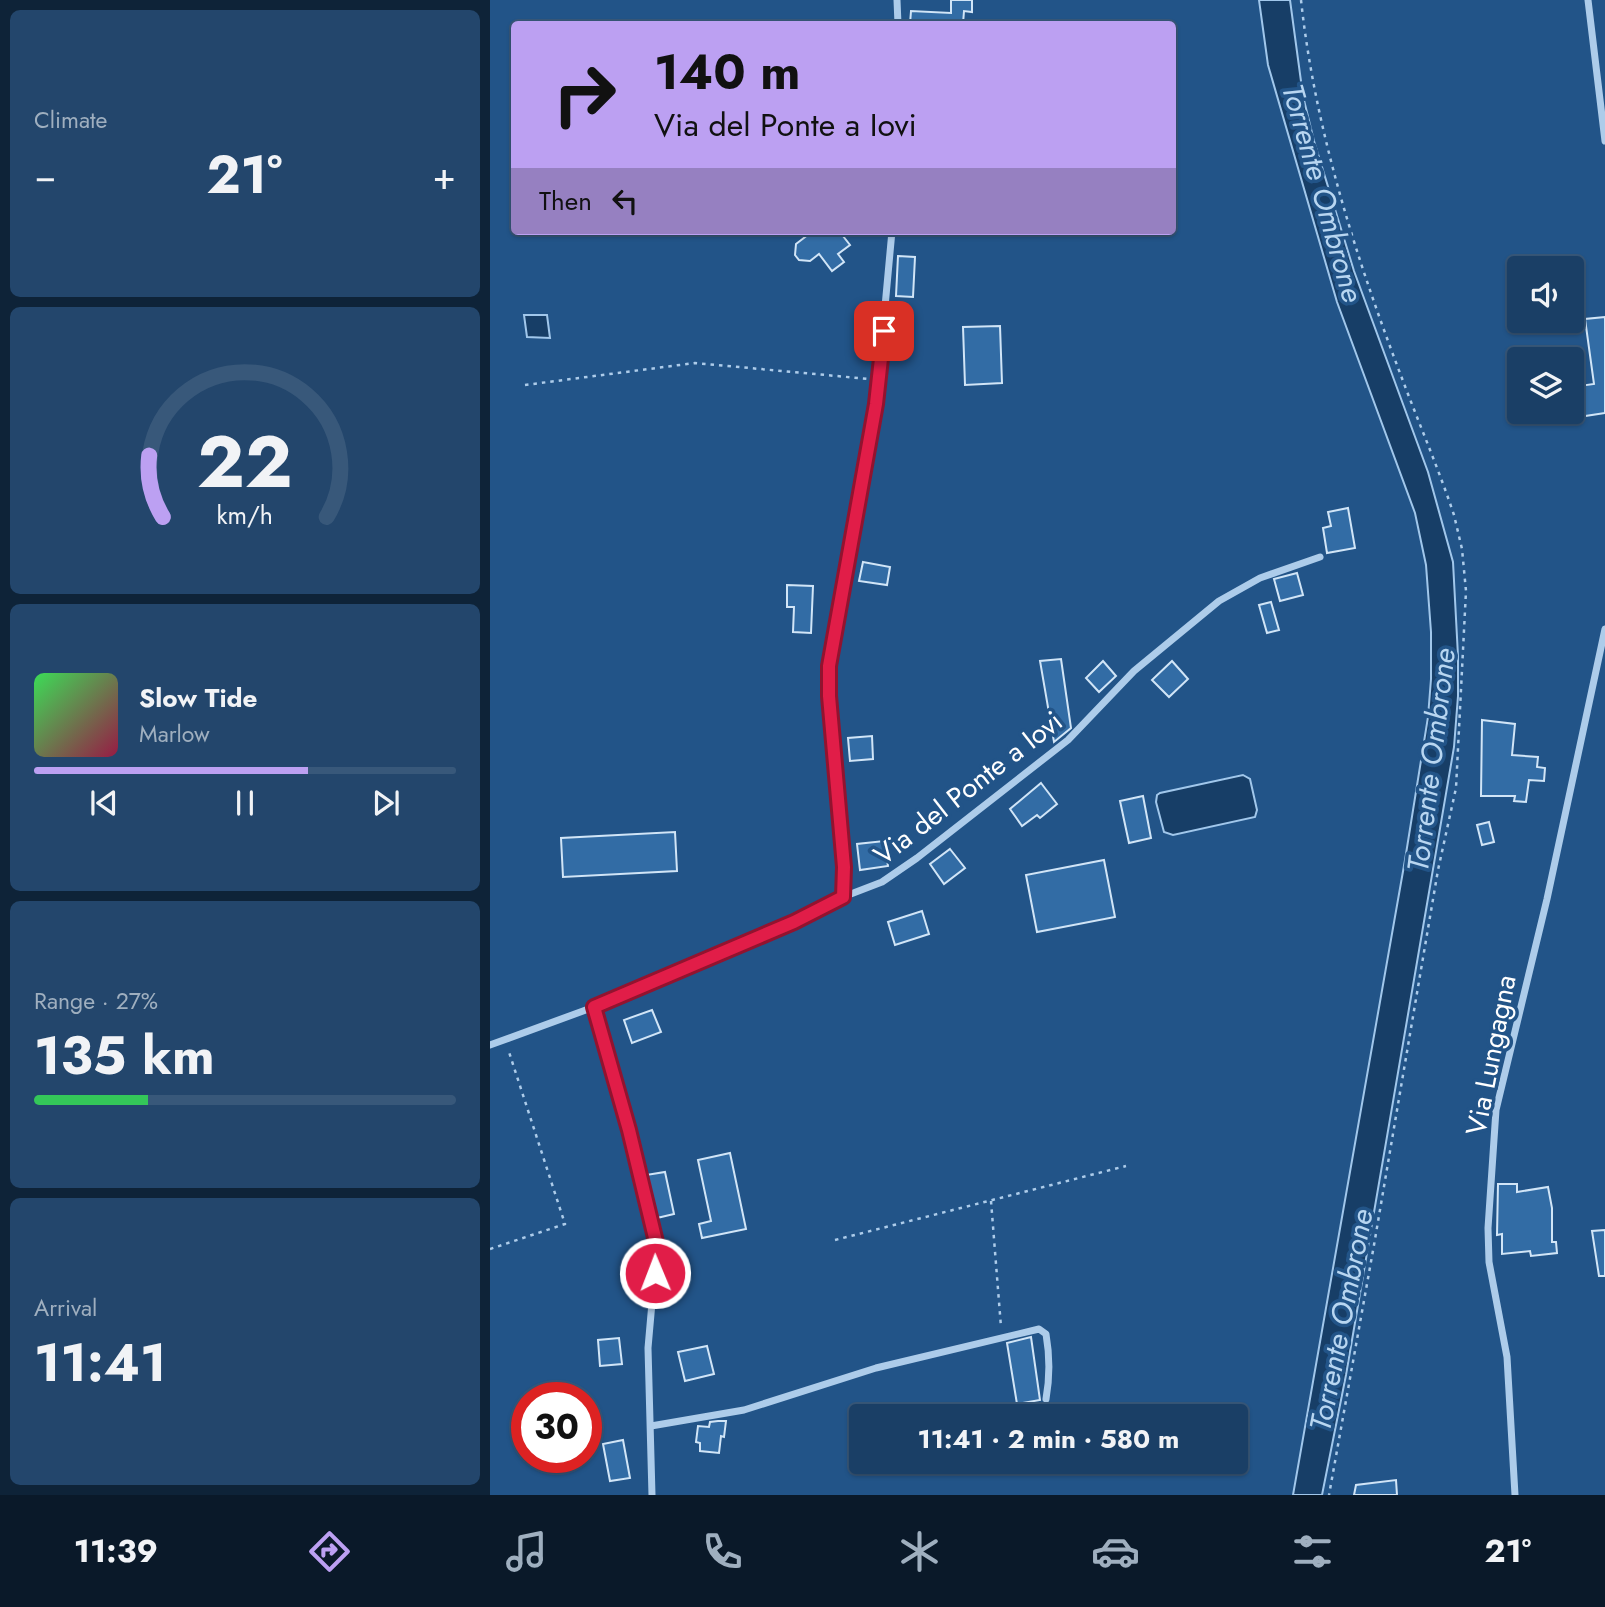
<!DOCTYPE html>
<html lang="en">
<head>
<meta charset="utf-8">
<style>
  :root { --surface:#1a3f66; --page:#23466c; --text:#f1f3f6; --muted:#9fafbf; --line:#38587a; --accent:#bca0f2 }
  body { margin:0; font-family:Jost,sans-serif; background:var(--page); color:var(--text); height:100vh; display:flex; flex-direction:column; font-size:26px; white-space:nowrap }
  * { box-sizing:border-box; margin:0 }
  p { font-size:23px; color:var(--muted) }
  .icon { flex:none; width:38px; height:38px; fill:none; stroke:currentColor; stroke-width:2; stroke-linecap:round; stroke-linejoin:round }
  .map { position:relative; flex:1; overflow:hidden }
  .sheet { display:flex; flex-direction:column; gap:10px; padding:10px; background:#0e2338; width:490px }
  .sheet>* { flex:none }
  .hud { position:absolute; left:21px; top:21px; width:665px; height:214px; border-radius:7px; box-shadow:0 2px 5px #0004,0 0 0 2px var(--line); background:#bca0f2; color:#111; overflow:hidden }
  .controls { position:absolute; left:1017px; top:256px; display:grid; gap:14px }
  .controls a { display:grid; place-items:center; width:77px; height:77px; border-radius:7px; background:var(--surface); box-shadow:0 2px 5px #0004,0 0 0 2px var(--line); font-size:35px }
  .speed { position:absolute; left:21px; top:1382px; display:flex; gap:14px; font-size:35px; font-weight:700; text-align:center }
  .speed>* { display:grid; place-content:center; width:91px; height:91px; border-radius:50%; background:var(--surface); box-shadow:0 2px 5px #0004,0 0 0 2px var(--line); line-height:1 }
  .speed .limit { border:10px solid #d22; background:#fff; color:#111 }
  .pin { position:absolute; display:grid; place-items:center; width:60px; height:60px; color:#fff; margin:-30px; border-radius:14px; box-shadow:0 4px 10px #0006 }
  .me { position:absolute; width:77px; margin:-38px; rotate:359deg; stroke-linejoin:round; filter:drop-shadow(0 0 5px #0008) }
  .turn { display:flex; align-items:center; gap:24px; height:147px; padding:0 28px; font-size:32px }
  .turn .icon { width:91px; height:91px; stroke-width:2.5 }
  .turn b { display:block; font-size:49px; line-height:60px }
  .then { display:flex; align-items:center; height:66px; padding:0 28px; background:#0003; gap:14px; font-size:26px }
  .big { font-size:52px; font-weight:700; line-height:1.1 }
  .sheet .widget { flex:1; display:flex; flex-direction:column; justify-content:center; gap:10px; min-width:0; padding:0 24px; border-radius:10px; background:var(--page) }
  .sheet .dial { align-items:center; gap:0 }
  .dial svg { height:182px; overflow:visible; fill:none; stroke:var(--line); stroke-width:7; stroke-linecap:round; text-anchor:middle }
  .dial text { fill:var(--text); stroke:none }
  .song { display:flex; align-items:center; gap:21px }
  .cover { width:84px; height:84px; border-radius:10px; background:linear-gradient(135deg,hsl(130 70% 55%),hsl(340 70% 35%)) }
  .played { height:7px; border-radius:4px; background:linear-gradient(90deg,var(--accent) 65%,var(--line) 65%) }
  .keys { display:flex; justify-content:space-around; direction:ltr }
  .heat { display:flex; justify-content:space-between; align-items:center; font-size:38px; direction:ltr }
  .charge { height:10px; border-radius:5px; background:linear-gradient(90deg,#34c759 27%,var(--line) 0) }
  .trip { position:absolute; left:359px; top:1404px; width:399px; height:70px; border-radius:7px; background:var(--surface); box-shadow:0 2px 5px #0004,0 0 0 2px var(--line); font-weight:700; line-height:70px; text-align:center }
  .tab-bar { display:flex; height:112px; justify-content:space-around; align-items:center; background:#0a1929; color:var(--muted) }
  .tab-bar .icon { width:49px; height:49px }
  .tab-bar .selected { color:var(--accent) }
  .tab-bar b { font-size:32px; color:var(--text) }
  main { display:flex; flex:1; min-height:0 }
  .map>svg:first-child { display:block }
  .water { fill:#173e67; stroke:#a1c7eb; stroke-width:2 }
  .building { fill:#326ca5; stroke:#d1e5f7; stroke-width:2 }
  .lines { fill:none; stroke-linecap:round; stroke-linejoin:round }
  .path { stroke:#adccea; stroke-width:2.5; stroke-dasharray:3.5 5; stroke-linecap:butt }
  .minor { stroke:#adccea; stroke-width:7 }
  .route-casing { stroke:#92132f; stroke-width:18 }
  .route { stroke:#e11d48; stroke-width:12 }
  .labels { text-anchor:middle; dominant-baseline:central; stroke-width:7; stroke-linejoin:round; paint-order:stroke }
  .street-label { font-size:28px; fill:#fff; stroke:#225488 }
  .water-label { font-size:30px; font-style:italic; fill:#b8d6f1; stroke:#225488 }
</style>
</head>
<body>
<main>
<section class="sheet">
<div class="widget"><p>Climate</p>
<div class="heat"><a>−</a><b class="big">21°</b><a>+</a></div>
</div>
<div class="widget dial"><svg viewBox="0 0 100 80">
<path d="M14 69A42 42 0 1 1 86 69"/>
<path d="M14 69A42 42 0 0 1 8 42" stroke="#bca0f2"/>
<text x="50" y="56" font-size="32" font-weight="700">22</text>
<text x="50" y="72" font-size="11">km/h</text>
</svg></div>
<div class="widget">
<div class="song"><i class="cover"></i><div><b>Slow Tide</b><p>Marlow</p></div></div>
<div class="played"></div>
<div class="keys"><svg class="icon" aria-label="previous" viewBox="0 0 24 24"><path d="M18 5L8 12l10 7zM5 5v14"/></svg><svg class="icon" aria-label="pause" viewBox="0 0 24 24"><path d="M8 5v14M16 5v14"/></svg><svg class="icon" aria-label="next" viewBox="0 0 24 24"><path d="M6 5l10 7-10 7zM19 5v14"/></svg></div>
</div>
<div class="widget"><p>Range · 27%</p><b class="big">135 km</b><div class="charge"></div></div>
<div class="widget"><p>Arrival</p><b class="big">11:41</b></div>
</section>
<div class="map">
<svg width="1115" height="1495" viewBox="0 0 1115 1495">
  <rect width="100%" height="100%" fill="#225488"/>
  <!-- water -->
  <g class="water">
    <path d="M769,0H800L813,96L824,141L864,271L938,472L963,562L968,656V696L964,747L856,1375L832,1495H803L915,860L938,717L941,679V632L936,565L925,513L847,302L778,65Z"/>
    <path d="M34,315H57L60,338L37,337Z"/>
    <path d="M753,775L760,779L767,810L765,817L683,835L674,832L666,802L667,795L670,793Z"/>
  </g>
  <!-- building -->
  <g class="building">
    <path d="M461,0H482V12L474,11L473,24L437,22V24H420L421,11L461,13Z"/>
    <path d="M323,231H349L360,245L348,254L354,262L342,271L329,254L320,261L309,260L305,255L306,244Z"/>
    <path d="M408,256L425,257L423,297L406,296Z"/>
    <path d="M1115,317V413L1082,418V387L1104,384L1095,319Z"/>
    <path d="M510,326L512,383L475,385L473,327Z"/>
    <path d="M858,508L865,548L837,553L833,528L841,526L838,512Z"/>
    <path d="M373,562L400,567L397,585L369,581Z"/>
    <path d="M807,573L813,595L790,601L784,579Z"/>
    <path d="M297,585L323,586L321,633L303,632L304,607H297Z"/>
    <path d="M781,602L789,630L777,633L769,605Z"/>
    <path d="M571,659L581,728L564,742L550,661Z"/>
    <path d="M613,661L626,676L609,692L596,678Z"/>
    <path d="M682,661L698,679L679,697L662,680Z"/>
    <path d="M992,720L1025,724L1022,755L1048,757L1047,767L1055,768L1054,781L1039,780L1036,802L1024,801L1025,796H991Z"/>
    <path d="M382,736L383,759L360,761L358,738Z"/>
    <path d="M551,783L567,804L550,818L547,815L532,826L520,809Z"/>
    <path d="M653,796L661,838L639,843L630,801Z"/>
    <path d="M999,822L1004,842L992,845L987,825Z"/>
    <path d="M185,832L187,871L73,877L71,838Z"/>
    <path d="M394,841L398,866L370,870L367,844Z"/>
    <path d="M460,849L475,868L454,884L440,864Z"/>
    <path d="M614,860L625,917L547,932L536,875Z"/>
    <path d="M432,911L439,934L405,945L398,922Z"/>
    <path d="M162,1010L171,1032L142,1043L134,1020Z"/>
    <path d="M240,1153L256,1229L212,1238L209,1224L221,1221L208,1160Z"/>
    <path d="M175,1172L184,1214L167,1218L156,1175Z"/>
    <path d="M1008,1184H1027V1192L1058,1187L1062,1208V1242H1066L1067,1253L1041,1256L1040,1251L1012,1254V1234L1007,1235Z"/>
    <path d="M1115,1230V1276H1109L1102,1231Z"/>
    <path d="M541,1337L550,1400L527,1404L517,1343Z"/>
    <path d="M129,1338L132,1364L110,1366L108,1340Z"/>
    <path d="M217,1346L224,1374L195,1381L188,1352Z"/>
    <path d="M228,1421H236L234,1437L231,1436L229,1453L210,1451V1443L206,1442L208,1426L219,1427L220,1422Z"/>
    <path d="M133,1440L140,1478L120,1481L113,1444Z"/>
    <path d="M906,1480L907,1495H864L866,1485Z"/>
  </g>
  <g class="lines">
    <!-- path -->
    <g class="path">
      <path d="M811,0C825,130 866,258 913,381C930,426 949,470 964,515L972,549L976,591L966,788L948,870L884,1245L839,1495"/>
      <path d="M35,385L205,363L379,379"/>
      <path d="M501,1201L511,1327"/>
      <path d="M345,1240L636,1166"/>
      <path d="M0,1249L75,1224L18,1049"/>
    </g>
    <!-- minor -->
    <g class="minor">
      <path d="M407,0L408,24"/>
      <path d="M1098,0L1115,141"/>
      <path d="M353,897L354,867L339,696V666L386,404L402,231"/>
      <path d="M104,1007L139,1130L167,1246L158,1348L162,1495"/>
      <path d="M0,1045L104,1007L304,922L353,897L392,882L427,858L578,740L644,671L729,601L770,578L830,557"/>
      <path d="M161,1426L254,1410L386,1368L549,1329L556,1334C560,1357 560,1377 556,1399"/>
      <path d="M1025,1495L1017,1357L999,1262L998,1228L1006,1110L1057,899L1115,629"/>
    </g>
  </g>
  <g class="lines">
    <defs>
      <path id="route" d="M165,1273L167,1246L139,1130L104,1007L304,922L353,897L354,867L339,696V666L386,404L394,331"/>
    </defs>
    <!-- route casing -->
    <use href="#route" class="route-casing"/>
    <!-- route -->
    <use href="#route" class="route"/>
  </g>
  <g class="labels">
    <!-- street labels -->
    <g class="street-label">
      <text transform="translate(478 788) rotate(-38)">Via del Ponte a Iovi</text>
      <text transform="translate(1001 1055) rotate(-79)">Via Lungagna</text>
    </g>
    <!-- water labels -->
    <g class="water-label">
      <text transform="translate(833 193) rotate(74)">Torrente Ombrone</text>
      <text transform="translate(941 760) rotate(-83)">Torrente Ombrone</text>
      <text transform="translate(851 1320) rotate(-79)">Torrente Ombrone</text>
    </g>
  </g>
</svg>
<div class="controls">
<a><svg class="icon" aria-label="sound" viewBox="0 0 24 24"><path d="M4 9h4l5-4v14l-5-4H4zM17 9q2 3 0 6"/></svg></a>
<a><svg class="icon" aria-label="layers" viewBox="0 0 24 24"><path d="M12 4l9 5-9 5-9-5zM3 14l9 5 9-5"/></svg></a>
</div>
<div class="speed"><div class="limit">30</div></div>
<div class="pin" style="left:394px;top:331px;background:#d93025"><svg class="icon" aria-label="arrive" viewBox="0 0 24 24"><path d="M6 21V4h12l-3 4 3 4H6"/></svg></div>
<svg class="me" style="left:165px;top:1273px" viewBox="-20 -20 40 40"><circle r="17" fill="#e11d48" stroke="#fff" stroke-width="3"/><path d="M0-11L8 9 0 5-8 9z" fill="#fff"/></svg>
<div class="trip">11:41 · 2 min · 580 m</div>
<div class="hud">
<div class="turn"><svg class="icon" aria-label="right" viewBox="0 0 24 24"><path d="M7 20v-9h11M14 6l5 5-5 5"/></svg><div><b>140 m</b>Via del Ponte a Iovi</div></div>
<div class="then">Then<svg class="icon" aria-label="left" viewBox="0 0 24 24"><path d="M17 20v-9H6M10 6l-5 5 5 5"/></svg></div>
</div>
</div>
</main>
<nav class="tab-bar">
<b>11:39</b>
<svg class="icon selected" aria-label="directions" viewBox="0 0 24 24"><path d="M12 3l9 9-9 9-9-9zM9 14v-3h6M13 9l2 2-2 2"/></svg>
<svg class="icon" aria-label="music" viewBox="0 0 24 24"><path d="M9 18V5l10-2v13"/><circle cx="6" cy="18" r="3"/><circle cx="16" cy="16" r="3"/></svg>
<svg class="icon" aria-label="phone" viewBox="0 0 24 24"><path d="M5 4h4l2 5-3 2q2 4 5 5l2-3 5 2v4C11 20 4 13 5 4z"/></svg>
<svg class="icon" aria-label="climate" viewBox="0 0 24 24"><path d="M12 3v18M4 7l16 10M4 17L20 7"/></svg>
<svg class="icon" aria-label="car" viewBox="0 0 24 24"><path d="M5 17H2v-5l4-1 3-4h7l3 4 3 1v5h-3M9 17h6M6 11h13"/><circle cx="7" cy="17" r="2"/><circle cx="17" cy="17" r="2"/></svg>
<svg class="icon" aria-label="filters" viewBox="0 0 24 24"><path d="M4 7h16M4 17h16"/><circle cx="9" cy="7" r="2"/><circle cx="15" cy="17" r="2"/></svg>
<b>21°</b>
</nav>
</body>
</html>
